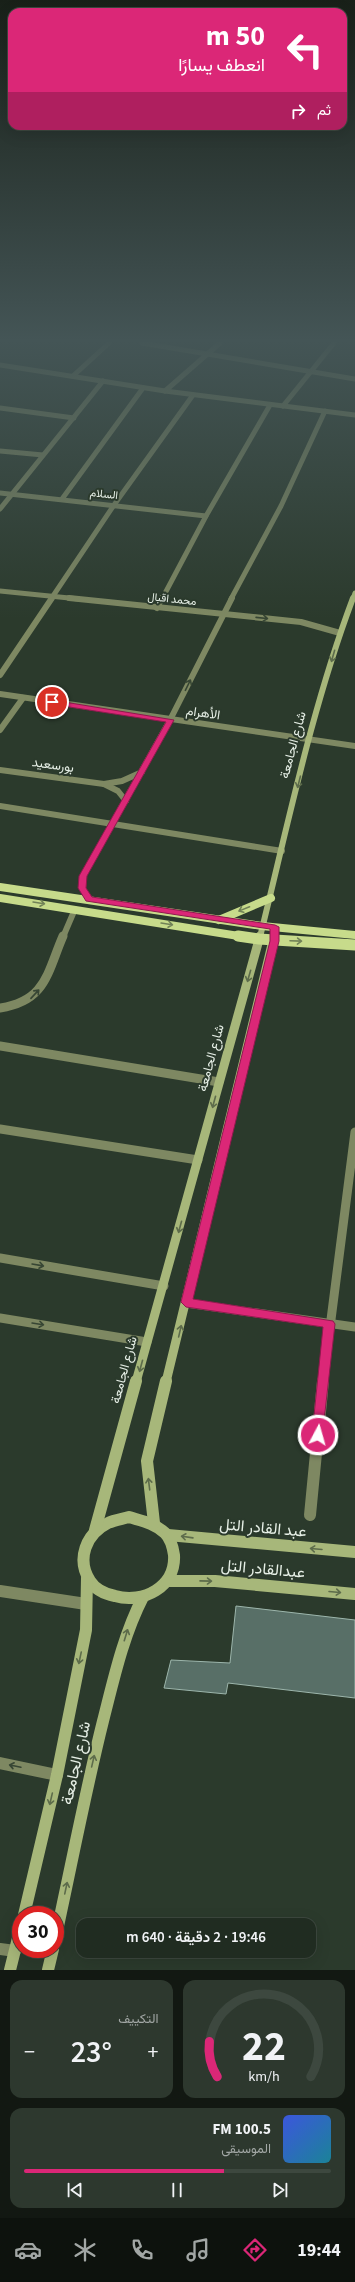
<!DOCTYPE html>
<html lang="ar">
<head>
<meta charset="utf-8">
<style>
  :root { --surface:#202c21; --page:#2d382e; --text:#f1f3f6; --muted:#a2a7a5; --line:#3d483f; --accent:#db2777 }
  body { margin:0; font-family:"Source Sans 3",Vazirmatn,sans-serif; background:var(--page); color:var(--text); direction:rtl; height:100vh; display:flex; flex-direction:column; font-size:15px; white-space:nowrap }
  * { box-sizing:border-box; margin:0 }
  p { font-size:13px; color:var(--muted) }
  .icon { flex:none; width:22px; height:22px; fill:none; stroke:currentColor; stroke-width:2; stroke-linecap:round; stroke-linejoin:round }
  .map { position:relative; height:1970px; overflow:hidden; direction:ltr }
  .drawer { display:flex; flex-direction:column; gap:10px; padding:10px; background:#121812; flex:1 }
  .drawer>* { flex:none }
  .banner { position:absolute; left:8px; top:8px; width:339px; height:122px; border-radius:12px; box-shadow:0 4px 16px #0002,0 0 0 1px var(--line); direction:rtl; background:#db2777; color:#fff; overflow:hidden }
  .speed { position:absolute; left:12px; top:1906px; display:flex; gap:8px; font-size:20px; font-weight:700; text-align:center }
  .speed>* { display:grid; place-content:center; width:52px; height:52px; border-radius:50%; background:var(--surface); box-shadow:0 4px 16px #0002,0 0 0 1px var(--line); line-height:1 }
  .speed .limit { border:6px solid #d22; background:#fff; color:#111 }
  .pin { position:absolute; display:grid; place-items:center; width:34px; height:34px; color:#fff; margin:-17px; border:2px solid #fff; border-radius:50%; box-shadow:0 1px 4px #0007 }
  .me { position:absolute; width:44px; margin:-22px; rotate:6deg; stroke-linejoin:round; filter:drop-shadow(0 0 3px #0008) }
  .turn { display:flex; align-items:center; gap:14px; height:84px; padding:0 16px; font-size:18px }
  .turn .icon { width:52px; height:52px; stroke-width:2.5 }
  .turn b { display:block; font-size:28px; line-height:34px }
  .then { display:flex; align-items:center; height:38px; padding:0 16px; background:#0003; gap:8px; font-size:15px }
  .big { font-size:30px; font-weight:600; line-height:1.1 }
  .drawer .tile { flex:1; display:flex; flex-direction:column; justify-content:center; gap:6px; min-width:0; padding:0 14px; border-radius:12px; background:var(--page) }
  .drawer .dial { align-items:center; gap:0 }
  .dial svg { height:104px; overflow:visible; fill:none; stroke:var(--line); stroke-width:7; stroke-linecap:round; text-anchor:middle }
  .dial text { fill:var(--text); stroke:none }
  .song { display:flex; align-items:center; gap:12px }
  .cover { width:48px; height:48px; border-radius:6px; background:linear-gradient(135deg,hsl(230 70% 55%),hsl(190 70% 35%)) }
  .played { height:4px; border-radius:2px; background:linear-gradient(90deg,var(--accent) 65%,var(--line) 65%) }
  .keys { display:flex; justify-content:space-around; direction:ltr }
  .heat { display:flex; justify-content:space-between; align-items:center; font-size:22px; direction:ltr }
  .drawer .tiles { flex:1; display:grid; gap:10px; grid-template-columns:1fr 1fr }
  .tile:last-child { grid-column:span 2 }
  .trip { position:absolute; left:76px; top:1918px; width:240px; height:40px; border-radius:12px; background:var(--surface); box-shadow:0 4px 16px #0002,0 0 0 1px var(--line); font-weight:600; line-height:40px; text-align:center; direction:rtl }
  .tab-bar { display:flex; height:64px; justify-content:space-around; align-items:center; background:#0d120d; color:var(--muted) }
  .tab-bar .icon { width:28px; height:28px }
  .tab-bar .current { color:var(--accent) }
  .tab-bar b { font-size:18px; color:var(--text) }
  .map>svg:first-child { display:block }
  .building { fill:#586f67; stroke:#9db6ac }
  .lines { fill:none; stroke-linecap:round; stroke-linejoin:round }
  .street-far3 { stroke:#7e8862; stroke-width:5 }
  .street-far2 { stroke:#7e8862; stroke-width:6 }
  .street-far1 { stroke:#7e8862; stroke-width:9 }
  .street { stroke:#7e8862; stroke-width:12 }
  .secondary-far3 { stroke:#a7b77a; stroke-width:5 }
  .secondary-far2 { stroke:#a7b77a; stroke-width:6 }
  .secondary-far1 { stroke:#a7b77a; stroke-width:9 }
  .secondary { stroke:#a7b77a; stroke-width:12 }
  .primary-far1 { stroke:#c7db8b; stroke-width:8 }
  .primary { stroke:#c7db8b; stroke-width:11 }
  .oneway { stroke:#374634 }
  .oneway2 { stroke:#5d6c4b }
  .oneway3 { stroke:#718257 }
  .route { fill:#db2777; stroke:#8e194d }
  .labels { text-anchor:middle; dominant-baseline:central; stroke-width:4; stroke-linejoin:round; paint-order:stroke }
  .far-street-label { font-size:11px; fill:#e6efe6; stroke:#2b3a2c }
  .street-label { font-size:13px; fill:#e6efe6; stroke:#2b3a2c }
  .near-street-label { font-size:16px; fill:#e6efe6; stroke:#2b3a2c }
</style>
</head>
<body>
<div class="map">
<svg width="355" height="1970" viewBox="0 0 355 1970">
  <rect width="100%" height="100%" fill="#2b3a2c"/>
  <!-- building -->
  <path class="building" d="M236,1606L355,1620V1698L228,1683L226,1694L164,1688L171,1660L230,1663Z"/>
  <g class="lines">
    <!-- street-far3 -->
    <g class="street-far3">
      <path d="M142,343L355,379"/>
      <path d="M0,365L165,391L355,415"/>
      <path d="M73,376L109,343"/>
      <path d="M165,391L220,343"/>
      <path d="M283,406L334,343"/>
      <path d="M0,408L74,418"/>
      <path d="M0,451L43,455"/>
      <path d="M0,493L206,516"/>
      <path d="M62,499L143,388"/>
      <path d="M0,509L103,381"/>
      <path d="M0,591L79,599"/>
      <path d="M51,599L114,505L193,395"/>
      <path d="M162,599L206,516L270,405"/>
      <path d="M231,599L281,506L325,411"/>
    </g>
    <!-- street-far2 -->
    <g class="street-far2">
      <path d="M69,598L301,622L340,633"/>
      <path d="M157,608L162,598"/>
      <path d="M0,675L52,598"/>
      <path d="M0,694L355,746"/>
      <path d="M0,730L23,698"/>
      <path d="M0,770L104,784L118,791L126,801"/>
      <path d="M104,784L122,781L142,772"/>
      <path d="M0,806L282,851"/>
      <path d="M89,900L82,888L83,876L170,720L232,598"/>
      <path d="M63,937L75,909"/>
    </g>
    <!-- street-far1 -->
    <g class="street-far1">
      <path d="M0,1008C46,1001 47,973 63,936"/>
      <path d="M0,1046L219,1082"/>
      <path d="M0,1129L198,1160"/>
      <path d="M0,1258L164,1286"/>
      <path d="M186,1303L355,1327"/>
      <path d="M0,1318L147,1342"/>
      <path d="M323,1382L355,1132"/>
    </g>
    <!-- street -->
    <g class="street">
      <path d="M310,1515L323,1381"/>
      <path d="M0,1591L86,1604"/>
      <path d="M0,1763L57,1775"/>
      <path d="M0,1949L15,1951"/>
    </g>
    <!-- secondary-far3 -->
    <path class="secondary-far3" d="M353,599L355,593"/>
    <!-- secondary-far2 -->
    <g class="secondary-far2">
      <path d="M260,937C288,824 312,707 353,598"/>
      <path d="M274,937L275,927"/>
    </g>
    <!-- secondary-far1 -->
    <g class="secondary-far1">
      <path d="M136,1382L260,936"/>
      <path d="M166,1382L274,936"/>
    </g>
    <!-- secondary -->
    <g class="secondary">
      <path d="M129,1517C142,1521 154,1523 165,1533C170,1538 173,1548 174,1555C176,1587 143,1604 115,1596C105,1594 95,1589 90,1581C76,1559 86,1534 108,1523C114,1520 122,1519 129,1517Z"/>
      <path d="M154,1523L147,1461L166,1381"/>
      <path d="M95,1530L136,1381"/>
      <path d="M168,1535L355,1552"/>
      <path d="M167,1581H215L355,1594"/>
      <path d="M24,1915L57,1775L86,1630L87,1578"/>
      <path d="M55,1940C71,1867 85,1793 103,1721C114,1678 123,1636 143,1597"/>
      <path d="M10,1970L21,1926"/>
      <path d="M48,1970L53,1949"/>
    </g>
    <!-- primary-far1 -->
    <g class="primary-far1">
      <path d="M0,887L262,926L355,935"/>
      <path d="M0,898L245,937"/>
      <path d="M219,920L271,898"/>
    </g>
    <!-- primary -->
    <path class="primary" d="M238,936L259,939L355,945"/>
  </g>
  <!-- one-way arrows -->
  <defs><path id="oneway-shaft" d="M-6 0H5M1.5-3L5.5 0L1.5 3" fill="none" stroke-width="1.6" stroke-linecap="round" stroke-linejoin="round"/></defs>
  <g class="oneway">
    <use href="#oneway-shaft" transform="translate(262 618) rotate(6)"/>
    <use href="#oneway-shaft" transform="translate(188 685) rotate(-64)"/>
    <use href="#oneway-shaft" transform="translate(35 994) rotate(-47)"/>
    <use href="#oneway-shaft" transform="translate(38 1265) rotate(10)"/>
    <use href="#oneway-shaft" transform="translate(38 1324) rotate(9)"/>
    <use href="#oneway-shaft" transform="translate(15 1766) rotate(-168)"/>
  </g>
  <g class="oneway2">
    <use href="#oneway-shaft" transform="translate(333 656) rotate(106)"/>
    <use href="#oneway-shaft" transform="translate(299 782) rotate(104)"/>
    <use href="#oneway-shaft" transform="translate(249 976) rotate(106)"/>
    <use href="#oneway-shaft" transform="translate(214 1102) rotate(105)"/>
    <use href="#oneway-shaft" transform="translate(180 1227) rotate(105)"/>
    <use href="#oneway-shaft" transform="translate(180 1331) rotate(-77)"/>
    <use href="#oneway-shaft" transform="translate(141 1366) rotate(105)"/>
    <use href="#oneway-shaft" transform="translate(149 1484) rotate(-97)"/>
    <use href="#oneway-shaft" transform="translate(187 1537) rotate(-172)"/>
    <use href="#oneway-shaft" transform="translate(316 1549) rotate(-175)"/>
    <use href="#oneway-shaft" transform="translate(206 1581) rotate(1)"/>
    <use href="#oneway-shaft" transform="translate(335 1592) rotate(5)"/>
    <use href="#oneway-shaft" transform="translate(126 1635) rotate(-73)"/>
    <use href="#oneway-shaft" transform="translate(80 1658) rotate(102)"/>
    <use href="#oneway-shaft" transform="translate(93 1761) rotate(-77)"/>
    <use href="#oneway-shaft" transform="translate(51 1799) rotate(103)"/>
    <use href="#oneway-shaft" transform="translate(66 1888) rotate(-78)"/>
  </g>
  <g class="oneway3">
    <use href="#oneway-shaft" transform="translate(39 903) rotate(9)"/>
    <use href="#oneway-shaft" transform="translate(244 909) rotate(158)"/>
    <use href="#oneway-shaft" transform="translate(167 924) rotate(9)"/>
    <use href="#oneway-shaft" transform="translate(296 941) rotate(2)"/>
  </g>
  <!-- sky -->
  <linearGradient id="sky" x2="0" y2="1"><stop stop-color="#182018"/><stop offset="0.55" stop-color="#445556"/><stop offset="1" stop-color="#445556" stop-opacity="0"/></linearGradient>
  <rect width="355" height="619" fill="url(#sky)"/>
  <!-- route -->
  <path class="route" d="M52,700L174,720L87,876L86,888L92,897L275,925L279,927V941L193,1299L333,1321L335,1324L322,1438L318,1440L312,1435L323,1327L186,1307L181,1302L270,941V929L86,901L78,888L79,876L166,722L50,704L49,702Z"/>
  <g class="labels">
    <!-- far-street labels -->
    <g class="far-street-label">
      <text transform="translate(104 494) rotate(6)">السلام</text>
      <text transform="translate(172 599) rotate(6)">محمد اقبال</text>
    </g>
    <!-- street labels -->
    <g class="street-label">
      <text transform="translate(203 713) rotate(8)">الأهرام</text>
      <text transform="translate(293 745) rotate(-75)">شارع الجامعة</text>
      <text transform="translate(53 765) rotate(8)">بورسعيد</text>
      <text transform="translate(211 1058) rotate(-75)">شارع الجامعة</text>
      <text transform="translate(124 1370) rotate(-75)">شارع الجامعة</text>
    </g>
    <!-- near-street labels -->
    <g class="near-street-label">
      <text transform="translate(263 1528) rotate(5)">عبد القادر التل</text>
      <text transform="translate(263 1569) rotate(5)">عبدالقادر التل</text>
      <text transform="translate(76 1763) rotate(-77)">شارع الجامعة</text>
    </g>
  </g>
</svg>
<div class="speed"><div class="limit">30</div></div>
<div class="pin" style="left:52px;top:702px;background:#d93025"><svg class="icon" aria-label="arrive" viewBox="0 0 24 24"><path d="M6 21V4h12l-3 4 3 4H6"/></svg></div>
<svg class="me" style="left:318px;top:1435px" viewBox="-20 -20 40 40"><circle r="17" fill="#db2777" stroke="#fff" stroke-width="3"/><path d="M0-11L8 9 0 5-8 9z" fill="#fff"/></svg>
<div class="trip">19:46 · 2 دقيقة · 640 m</div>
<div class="banner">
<div class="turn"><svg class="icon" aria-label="left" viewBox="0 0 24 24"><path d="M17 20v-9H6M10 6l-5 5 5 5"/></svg><div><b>50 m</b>انعطف يسارًا</div></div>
<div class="then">ثم<svg class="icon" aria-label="right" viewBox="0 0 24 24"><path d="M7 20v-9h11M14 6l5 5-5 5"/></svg></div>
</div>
</div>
<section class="drawer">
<div class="tiles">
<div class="tile dial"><svg viewBox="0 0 100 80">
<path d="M14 69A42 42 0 1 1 86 69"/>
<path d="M14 69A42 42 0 0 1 8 42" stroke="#db2777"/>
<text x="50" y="56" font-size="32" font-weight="700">22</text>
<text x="50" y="72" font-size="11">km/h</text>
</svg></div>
<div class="tile"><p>التكييف</p>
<div class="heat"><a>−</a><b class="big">23°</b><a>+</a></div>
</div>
<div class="tile">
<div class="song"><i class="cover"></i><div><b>100.5 FM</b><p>الموسيقى</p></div></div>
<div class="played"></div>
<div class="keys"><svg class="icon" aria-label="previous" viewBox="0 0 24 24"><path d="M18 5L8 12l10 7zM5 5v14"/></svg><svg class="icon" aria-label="pause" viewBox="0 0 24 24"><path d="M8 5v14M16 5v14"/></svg><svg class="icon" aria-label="next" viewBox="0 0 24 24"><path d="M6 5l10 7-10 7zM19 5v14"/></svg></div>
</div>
</div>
</section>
<nav class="tab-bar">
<b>19:44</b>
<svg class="icon current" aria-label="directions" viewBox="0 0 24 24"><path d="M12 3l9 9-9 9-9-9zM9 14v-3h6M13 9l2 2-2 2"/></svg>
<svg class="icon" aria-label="music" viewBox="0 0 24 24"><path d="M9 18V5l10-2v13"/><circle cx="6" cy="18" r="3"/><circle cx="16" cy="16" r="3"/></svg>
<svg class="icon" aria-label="phone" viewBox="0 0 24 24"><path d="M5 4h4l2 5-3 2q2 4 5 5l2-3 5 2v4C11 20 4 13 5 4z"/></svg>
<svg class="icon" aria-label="climate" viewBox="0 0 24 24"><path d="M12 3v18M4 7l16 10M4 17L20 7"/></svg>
<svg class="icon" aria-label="car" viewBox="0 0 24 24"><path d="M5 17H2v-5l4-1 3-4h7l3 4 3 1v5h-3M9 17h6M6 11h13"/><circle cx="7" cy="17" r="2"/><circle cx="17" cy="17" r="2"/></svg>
</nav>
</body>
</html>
